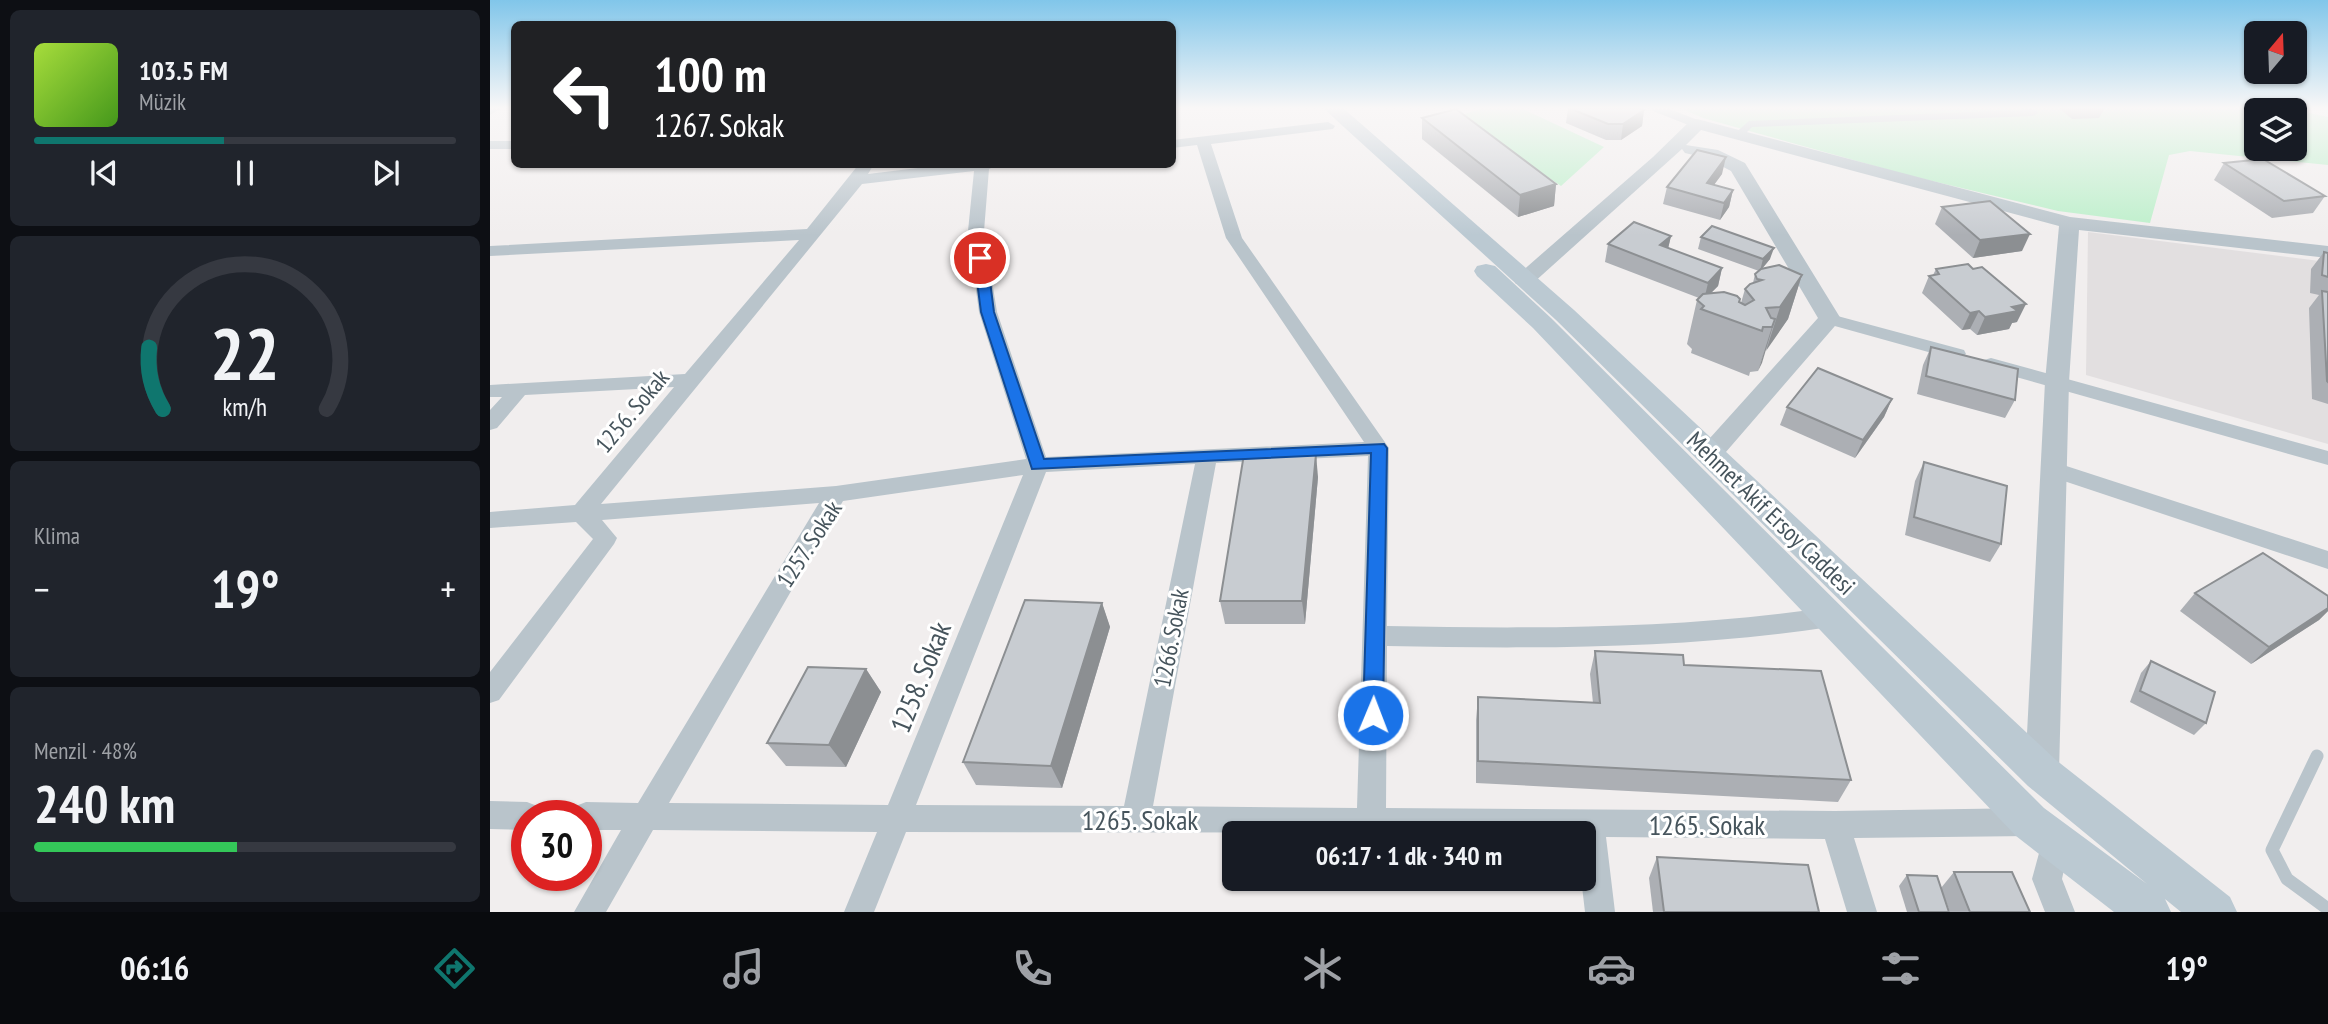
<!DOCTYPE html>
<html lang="tr">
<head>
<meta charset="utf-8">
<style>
  :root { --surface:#171b24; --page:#20242c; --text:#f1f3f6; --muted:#9ea1a6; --line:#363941; --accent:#0f766e }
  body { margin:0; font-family:"PT Sans Narrow",sans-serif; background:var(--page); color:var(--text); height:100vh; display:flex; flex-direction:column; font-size:26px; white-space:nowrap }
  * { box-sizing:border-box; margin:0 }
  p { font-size:23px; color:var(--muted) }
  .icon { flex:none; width:38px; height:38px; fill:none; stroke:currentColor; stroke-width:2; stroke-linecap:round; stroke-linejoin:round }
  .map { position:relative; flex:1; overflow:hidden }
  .side { display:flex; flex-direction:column; gap:10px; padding:10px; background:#0d0f14; width:490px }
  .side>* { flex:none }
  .top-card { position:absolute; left:21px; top:21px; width:665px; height:147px; border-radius:10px; box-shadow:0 2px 5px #0004; background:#202124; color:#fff; overflow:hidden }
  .needle { width:46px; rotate:19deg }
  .tools { position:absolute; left:1754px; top:21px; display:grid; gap:14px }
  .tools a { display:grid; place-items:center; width:63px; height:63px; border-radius:10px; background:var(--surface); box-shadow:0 2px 5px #0004; font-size:35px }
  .speed { position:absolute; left:21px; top:800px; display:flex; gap:14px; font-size:35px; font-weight:700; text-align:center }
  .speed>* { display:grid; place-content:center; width:91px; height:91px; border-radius:50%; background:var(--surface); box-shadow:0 2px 5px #0004; line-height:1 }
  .speed .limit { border:10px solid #d22; background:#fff; color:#111 }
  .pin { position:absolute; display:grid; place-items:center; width:60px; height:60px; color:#fff; margin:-30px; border:4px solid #fff; border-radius:50%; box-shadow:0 2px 7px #0007 }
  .me { position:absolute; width:77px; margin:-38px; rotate:1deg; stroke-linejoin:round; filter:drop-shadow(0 0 5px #0008) }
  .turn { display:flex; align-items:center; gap:24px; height:147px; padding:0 28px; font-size:32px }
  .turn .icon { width:91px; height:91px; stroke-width:2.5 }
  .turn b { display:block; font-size:49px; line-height:60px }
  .big { font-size:52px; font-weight:800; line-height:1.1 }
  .side .widget { flex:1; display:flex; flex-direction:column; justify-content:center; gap:10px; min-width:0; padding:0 24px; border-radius:10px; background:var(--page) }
  .side .dial { align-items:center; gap:0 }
  .dial svg { height:182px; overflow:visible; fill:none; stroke:var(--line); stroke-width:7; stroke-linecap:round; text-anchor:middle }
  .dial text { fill:var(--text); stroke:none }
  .song { display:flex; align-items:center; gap:21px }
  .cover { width:84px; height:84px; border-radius:10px; background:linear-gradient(135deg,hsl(80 70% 55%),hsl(100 70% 35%)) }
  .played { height:7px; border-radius:4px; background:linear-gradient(90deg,var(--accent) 45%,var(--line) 45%) }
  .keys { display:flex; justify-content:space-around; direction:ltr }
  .heat { display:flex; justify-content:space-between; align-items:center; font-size:38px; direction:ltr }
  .charge { height:10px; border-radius:5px; background:linear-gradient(90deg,#34c759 48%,var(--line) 0) }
  .trip { position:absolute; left:732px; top:821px; width:374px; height:70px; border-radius:10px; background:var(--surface); box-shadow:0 2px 5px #0004; font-weight:800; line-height:70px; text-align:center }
  .tabs { display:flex; height:112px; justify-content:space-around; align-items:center; background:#090b0e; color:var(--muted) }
  .tabs .icon { width:49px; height:49px }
  .tabs .current { color:var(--accent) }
  .tabs b { font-size:32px; color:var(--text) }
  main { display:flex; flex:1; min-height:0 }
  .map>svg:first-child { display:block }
  .education { fill:#e2dfe0 }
  .green { fill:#bcefca; fill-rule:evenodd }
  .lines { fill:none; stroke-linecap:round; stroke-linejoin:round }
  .service-far1 { stroke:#b9c4cb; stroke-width:8 }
  .service { stroke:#b9c4cb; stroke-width:13 }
  .pedestrian { fill:#b9c4cb; fill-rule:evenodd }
  .minor { fill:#b9c4cb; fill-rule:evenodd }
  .tertiary { fill:#b9c4cb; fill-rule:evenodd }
  .secondary { fill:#bbc9d2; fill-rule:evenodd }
  .wall { fill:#acafb4 }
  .shaded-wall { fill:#8c8f92 }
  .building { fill:#c8ccd1; stroke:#8c8f92; stroke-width:2 }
  .route { fill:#1a73e8; stroke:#114b97; stroke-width:2 }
  .labels { text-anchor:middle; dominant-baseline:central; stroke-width:6; stroke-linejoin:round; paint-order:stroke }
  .street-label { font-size:24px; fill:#46545c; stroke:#fff }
  .near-street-label { font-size:28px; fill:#46545c; stroke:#fff }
</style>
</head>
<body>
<main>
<section class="side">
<div class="widget">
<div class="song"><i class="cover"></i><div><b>103.5 FM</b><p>Müzik</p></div></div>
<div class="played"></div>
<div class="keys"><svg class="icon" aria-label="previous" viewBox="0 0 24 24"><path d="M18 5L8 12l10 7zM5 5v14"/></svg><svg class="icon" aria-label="pause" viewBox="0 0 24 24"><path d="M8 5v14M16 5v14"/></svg><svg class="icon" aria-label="next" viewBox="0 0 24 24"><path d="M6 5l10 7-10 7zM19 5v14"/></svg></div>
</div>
<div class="widget dial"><svg viewBox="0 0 100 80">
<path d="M14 69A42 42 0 1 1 86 69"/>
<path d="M14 69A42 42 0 0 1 8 42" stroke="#0f766e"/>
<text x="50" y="56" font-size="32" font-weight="700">22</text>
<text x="50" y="72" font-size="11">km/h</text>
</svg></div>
<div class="widget"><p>Klima</p>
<div class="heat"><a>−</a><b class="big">19°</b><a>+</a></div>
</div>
<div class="widget"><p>Menzil · 48%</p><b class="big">240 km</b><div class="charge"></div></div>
</section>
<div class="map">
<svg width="1838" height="912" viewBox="0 0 1838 912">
  <rect width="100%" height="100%" fill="#f1eeee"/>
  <!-- education -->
  <path class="education" d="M1598,232L1838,262V444L1596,375Z"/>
  <!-- green -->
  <g class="green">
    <path d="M993,108H1031L1114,147L1071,186L968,116Z"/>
    <path d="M1190,108H1797L1838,117V165L1700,151L1679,155L1660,223L1568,211L1417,175L1213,118ZM1766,110H1804V149H1766Z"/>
  </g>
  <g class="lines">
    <!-- service-far1 -->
    <path class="service-far1" d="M1166,108L1207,124"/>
    <!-- service -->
    <path class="service" d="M1827,756L1782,850L1797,879L1838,909"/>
    <!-- pedestrian -->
    <path class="pedestrian" d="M1532,108H1543L1548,113L1543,116L1262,127L1252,137L1243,135L1259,121L1534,110Z"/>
    <!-- minor -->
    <g class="minor">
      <path d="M0,108H12L0,115Z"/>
      <path d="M838,122L845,126L843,129L721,144L752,238L899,448L897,626C1046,629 1193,629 1340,607L1349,610L1352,617L1349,624L1340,627C1193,649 1046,649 897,646L896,808L1345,811L1540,808L1550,812L1554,822L1550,832L1540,836L1364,838L1387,912H1357L1335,839L1116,837L1125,912H1095L1091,878H1094V833L416,832L384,912H354L387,832L163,830L116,912H84L131,830H96V816H82L86,806L96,802L148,803L329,503L112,520L127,538L124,544L9,700L0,703V672L103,539L86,522L0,528V512L85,505L184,387L35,395L7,428L0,430V410L12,397H0V385L195,374L309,240L0,256V246L317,229L369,164H384L378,174L461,164H510L499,169L494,231L507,312L556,457L874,442L736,238L707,145L682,148V140ZM484,171L478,231L489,312L536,459L346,486L111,504L372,184ZM878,456L867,808L663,806L726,463ZM705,464L634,806L426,805L556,472ZM533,475L398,805L179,803L353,501Z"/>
      <rect x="0" y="141" width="24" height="8"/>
      <path d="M1340,314L1474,350L1476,354L1467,360L1334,323L1331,319Z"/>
      <path d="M1501,358L1838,451V465L1494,368L1491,364L1494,360Z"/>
      <path d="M1564,462L1838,551V569L1556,475L1553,470L1556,465Z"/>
      <path d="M0,801L37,802L47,806L51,816H37V830L0,829Z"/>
      <path d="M1565,827L1575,831L1580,841L1572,879L1585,912H1555L1542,879L1555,831Z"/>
    </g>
    <!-- tertiary -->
    <path class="tertiary" d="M1207,119L1580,217L1838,246V258L1589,230L1579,382L1569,773L1564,784L1552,789L1540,784L1535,773L1555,382L1569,226L1211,130L1196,145L1228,150L1255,163L1351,319L1229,460L1220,463L1211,460L1207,454L1211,448L1328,318L1241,171L1216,158L1195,153L1192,149L1042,284H1026L1023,279L1163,157L1201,120Z"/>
    <!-- secondary -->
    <path class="secondary" d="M833,108H853L1084,310L1566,760L1740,897L1747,912H1691L1675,899L1681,912H1624L1526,836L1043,328L987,276L984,271L987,266L996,264L1005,266L1061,318L1554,808L1657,884L1538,786L1066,320Z"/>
  </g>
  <!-- wall -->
  <g class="wall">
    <path d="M1078,108L1154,110L1152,126L1131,140H1116L1076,123Z"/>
    <path d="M1569,108H1615L1609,118L1582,119Z"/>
    <path d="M932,118L1066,184L1064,206L1028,217L932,139Z"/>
    <path d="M1734,163L1835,196L1823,213L1782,218L1724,180Z"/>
    <path d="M1232,174L1224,185L1243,190L1239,207L1230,220L1173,204L1177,187Z"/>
    <path d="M1452,207L1532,251L1483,258L1445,224Z"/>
    <path d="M1181,236L1178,248L1232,268L1228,286L1221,293L1251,303L1255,289L1263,283L1265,274L1269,271L1208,249L1211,237L1280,259L1272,269L1312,275L1298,319L1275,351L1268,371L1260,372L1259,376L1201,353L1202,349L1197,344L1207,300L1209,298L1115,262L1118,244Z"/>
    <path d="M1834,252L1838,253V404L1822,399L1819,308L1829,295L1820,293L1821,269Z"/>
    <path d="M1446,269L1527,322L1522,323L1519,329L1487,335L1480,329L1472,330L1432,293L1439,276L1443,275Z"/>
    <path d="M1441,347L1525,400L1515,418L1427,394L1433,365Z"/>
    <path d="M1402,399L1394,417L1365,458L1290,425L1297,407Z"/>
    <path d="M1434,462L1511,544L1500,562L1415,535L1425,481Z"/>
    <path d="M828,477L815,624H735L730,601Z"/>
    <path d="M1705,593L1838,596V611L1829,620L1761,664L1690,611Z"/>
    <path d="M612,603L620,627L572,788L486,785L473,762Z"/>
    <path d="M1105,651L1194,665L1361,780L1348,802L986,783V720L988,697L1103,703L1100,674Z"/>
    <path d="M1661,661L1716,723L1704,735L1640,702L1651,673Z"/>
    <path d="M376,669L391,692L356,767L296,766L277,743Z"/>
    <path d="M1167,857L1329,912H1163L1159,878Z"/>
    <path d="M1464,872L1540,912H1460L1451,888Z"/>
    <path d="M1417,875L1459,912H1417L1409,886Z"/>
  </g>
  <!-- shaded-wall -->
  <g class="shaded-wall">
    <path d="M1154,110L1152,126L1131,140L1133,124Z"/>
    <path d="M1236,157L1232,174L1214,198L1217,183Z"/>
    <path d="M1066,184L1064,206L1028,217L1030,195Z"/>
    <path d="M1243,190L1239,207L1230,220L1234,203Z"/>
    <path d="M1540,234L1532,251L1483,258L1490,240Z"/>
    <path d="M1181,236L1177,253L1170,245Z"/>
    <path d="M1284,248L1280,259L1270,271L1273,259Z"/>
    <path d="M1232,268L1228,286L1214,300L1218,283Z"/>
    <path d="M1312,275L1298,319L1276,351L1290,307Z"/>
    <path d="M1536,304L1527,322L1522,323L1519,329L1487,335L1495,317L1522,307Z"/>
    <path d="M1489,311L1480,329L1472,330L1480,313Z"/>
    <path d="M1285,319L1272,363L1268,371L1282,327Z"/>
    <path d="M1402,399L1394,417L1365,458L1373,440Z"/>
    <path d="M826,454L828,477L815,624L812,601Z"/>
    <path d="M612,603L620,627L572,788L561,766Z"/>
    <path d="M1838,608V611L1829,620L1761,664L1779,647Z"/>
    <path d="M376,669L391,692L356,767L339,745Z"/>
  </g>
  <!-- building -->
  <g class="building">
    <path d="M1079,108H1149L1154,110L1133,124H1118Z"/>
    <path d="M966,109L1066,184L1030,195L932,118Z"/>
    <path d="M1207,150L1236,157L1217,183L1243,190L1234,203L1177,187Z"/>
    <path d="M1773,159L1835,196L1794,201L1734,163Z"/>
    <path d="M1500,201L1540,234L1490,240L1452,207Z"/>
    <path d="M1144,222L1181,236L1170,245L1232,268L1218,283L1118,244Z"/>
    <path d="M1222,226L1284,248L1273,259L1211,237Z"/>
    <path d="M1834,252L1838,253V277L1832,275Z"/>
    <path d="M1478,264L1483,269L1492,267L1536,304L1522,307L1528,311L1495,317L1489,311L1480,313L1439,276L1449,274L1446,269Z"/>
    <path d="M1289,265L1312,275L1290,307L1276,308L1281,318L1285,319L1282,327H1273L1272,331L1211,309L1214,306L1207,300L1213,294L1234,292L1247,296L1250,299L1249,302L1255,305L1264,300L1255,289L1260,284L1272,280L1267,279L1265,274L1271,269Z"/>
    <path d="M1832,291L1838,292V382L1837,381Z"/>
    <path d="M1441,347L1528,369L1525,400L1436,376Z"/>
    <path d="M1328,368L1402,399L1373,440L1297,407Z"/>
    <path d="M754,454H826L812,601H730Z"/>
    <path d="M1434,462L1517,486L1511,544L1424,517Z"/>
    <path d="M1773,553L1838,596V608L1779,647L1705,593Z"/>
    <path d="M535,600L612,603L561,766L473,762Z"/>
    <path d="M1105,651L1193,655L1194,665L1331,671L1361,780L988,761V697L1110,703Z"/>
    <path d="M1661,661L1725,692L1716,723L1650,691Z"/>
    <path d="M318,667L376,669L339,745L277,743Z"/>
    <path d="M1167,857L1318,865L1329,912H1174Z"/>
    <path d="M1464,872H1522L1540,912H1480Z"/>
    <path d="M1417,875L1447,876L1459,912H1429Z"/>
  </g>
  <!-- sky -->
  <linearGradient id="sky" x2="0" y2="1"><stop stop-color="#81c6ea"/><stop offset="0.46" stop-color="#f9f7f7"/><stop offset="1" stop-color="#f9f7f7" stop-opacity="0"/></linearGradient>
  <rect width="1838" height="235" fill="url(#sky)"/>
  <!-- route -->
  <path class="route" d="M490,254L497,258L504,312L554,459L894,444L897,448L893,715L890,722L883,724L876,722L873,715L881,453L542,469L491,312L484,258Z"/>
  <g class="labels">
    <!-- street labels -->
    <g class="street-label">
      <text transform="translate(142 411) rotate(-50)">1256. Sokak</text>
      <text transform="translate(1281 513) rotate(44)">Mehmet Akif Ersoy Caddesi</text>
      <text transform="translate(319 544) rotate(-57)">1257. Sokak</text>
      <text transform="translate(681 638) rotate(-79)">1266. Sokak</text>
    </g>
    <!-- near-street labels -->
    <g class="near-street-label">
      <text transform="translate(430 677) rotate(-68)">1258. Sokak</text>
      <text x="650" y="819">1265. Sokak</text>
      <text x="1217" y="824">1265. Sokak</text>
    </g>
  </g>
</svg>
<div class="tools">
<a><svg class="needle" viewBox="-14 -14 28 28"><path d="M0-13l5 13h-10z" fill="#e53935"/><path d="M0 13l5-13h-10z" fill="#9ea1a6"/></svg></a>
<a><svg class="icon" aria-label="layers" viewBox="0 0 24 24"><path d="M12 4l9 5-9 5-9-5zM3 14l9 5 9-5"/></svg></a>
</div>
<div class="speed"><div class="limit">30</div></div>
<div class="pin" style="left:490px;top:258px;background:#d93025"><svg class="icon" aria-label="arrive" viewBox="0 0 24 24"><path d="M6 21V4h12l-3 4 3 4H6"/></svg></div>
<svg class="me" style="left:883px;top:715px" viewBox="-20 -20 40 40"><circle r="17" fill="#1a73e8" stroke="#fff" stroke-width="3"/><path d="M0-11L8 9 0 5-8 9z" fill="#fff"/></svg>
<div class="trip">06:17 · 1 dk · 340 m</div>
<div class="top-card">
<div class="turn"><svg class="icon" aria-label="left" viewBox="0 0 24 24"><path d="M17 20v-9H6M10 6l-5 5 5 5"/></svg><div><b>100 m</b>1267. Sokak</div></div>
</div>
</div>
</main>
<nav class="tabs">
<b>06:16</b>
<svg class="icon current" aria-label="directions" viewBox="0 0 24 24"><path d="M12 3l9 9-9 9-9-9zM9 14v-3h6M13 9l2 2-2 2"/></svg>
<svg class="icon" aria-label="music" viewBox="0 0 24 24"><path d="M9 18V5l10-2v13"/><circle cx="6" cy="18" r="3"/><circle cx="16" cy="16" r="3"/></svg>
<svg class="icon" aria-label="phone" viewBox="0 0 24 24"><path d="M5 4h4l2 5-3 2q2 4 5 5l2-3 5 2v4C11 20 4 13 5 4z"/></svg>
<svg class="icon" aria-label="climate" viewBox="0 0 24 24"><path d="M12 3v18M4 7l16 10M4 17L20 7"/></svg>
<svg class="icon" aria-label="car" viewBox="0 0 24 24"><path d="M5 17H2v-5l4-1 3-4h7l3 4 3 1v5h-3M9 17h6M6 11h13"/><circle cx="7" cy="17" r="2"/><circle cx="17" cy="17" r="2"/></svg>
<svg class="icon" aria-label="filters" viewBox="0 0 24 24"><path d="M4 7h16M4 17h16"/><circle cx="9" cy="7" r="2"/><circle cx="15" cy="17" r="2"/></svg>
<b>19°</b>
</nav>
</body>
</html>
